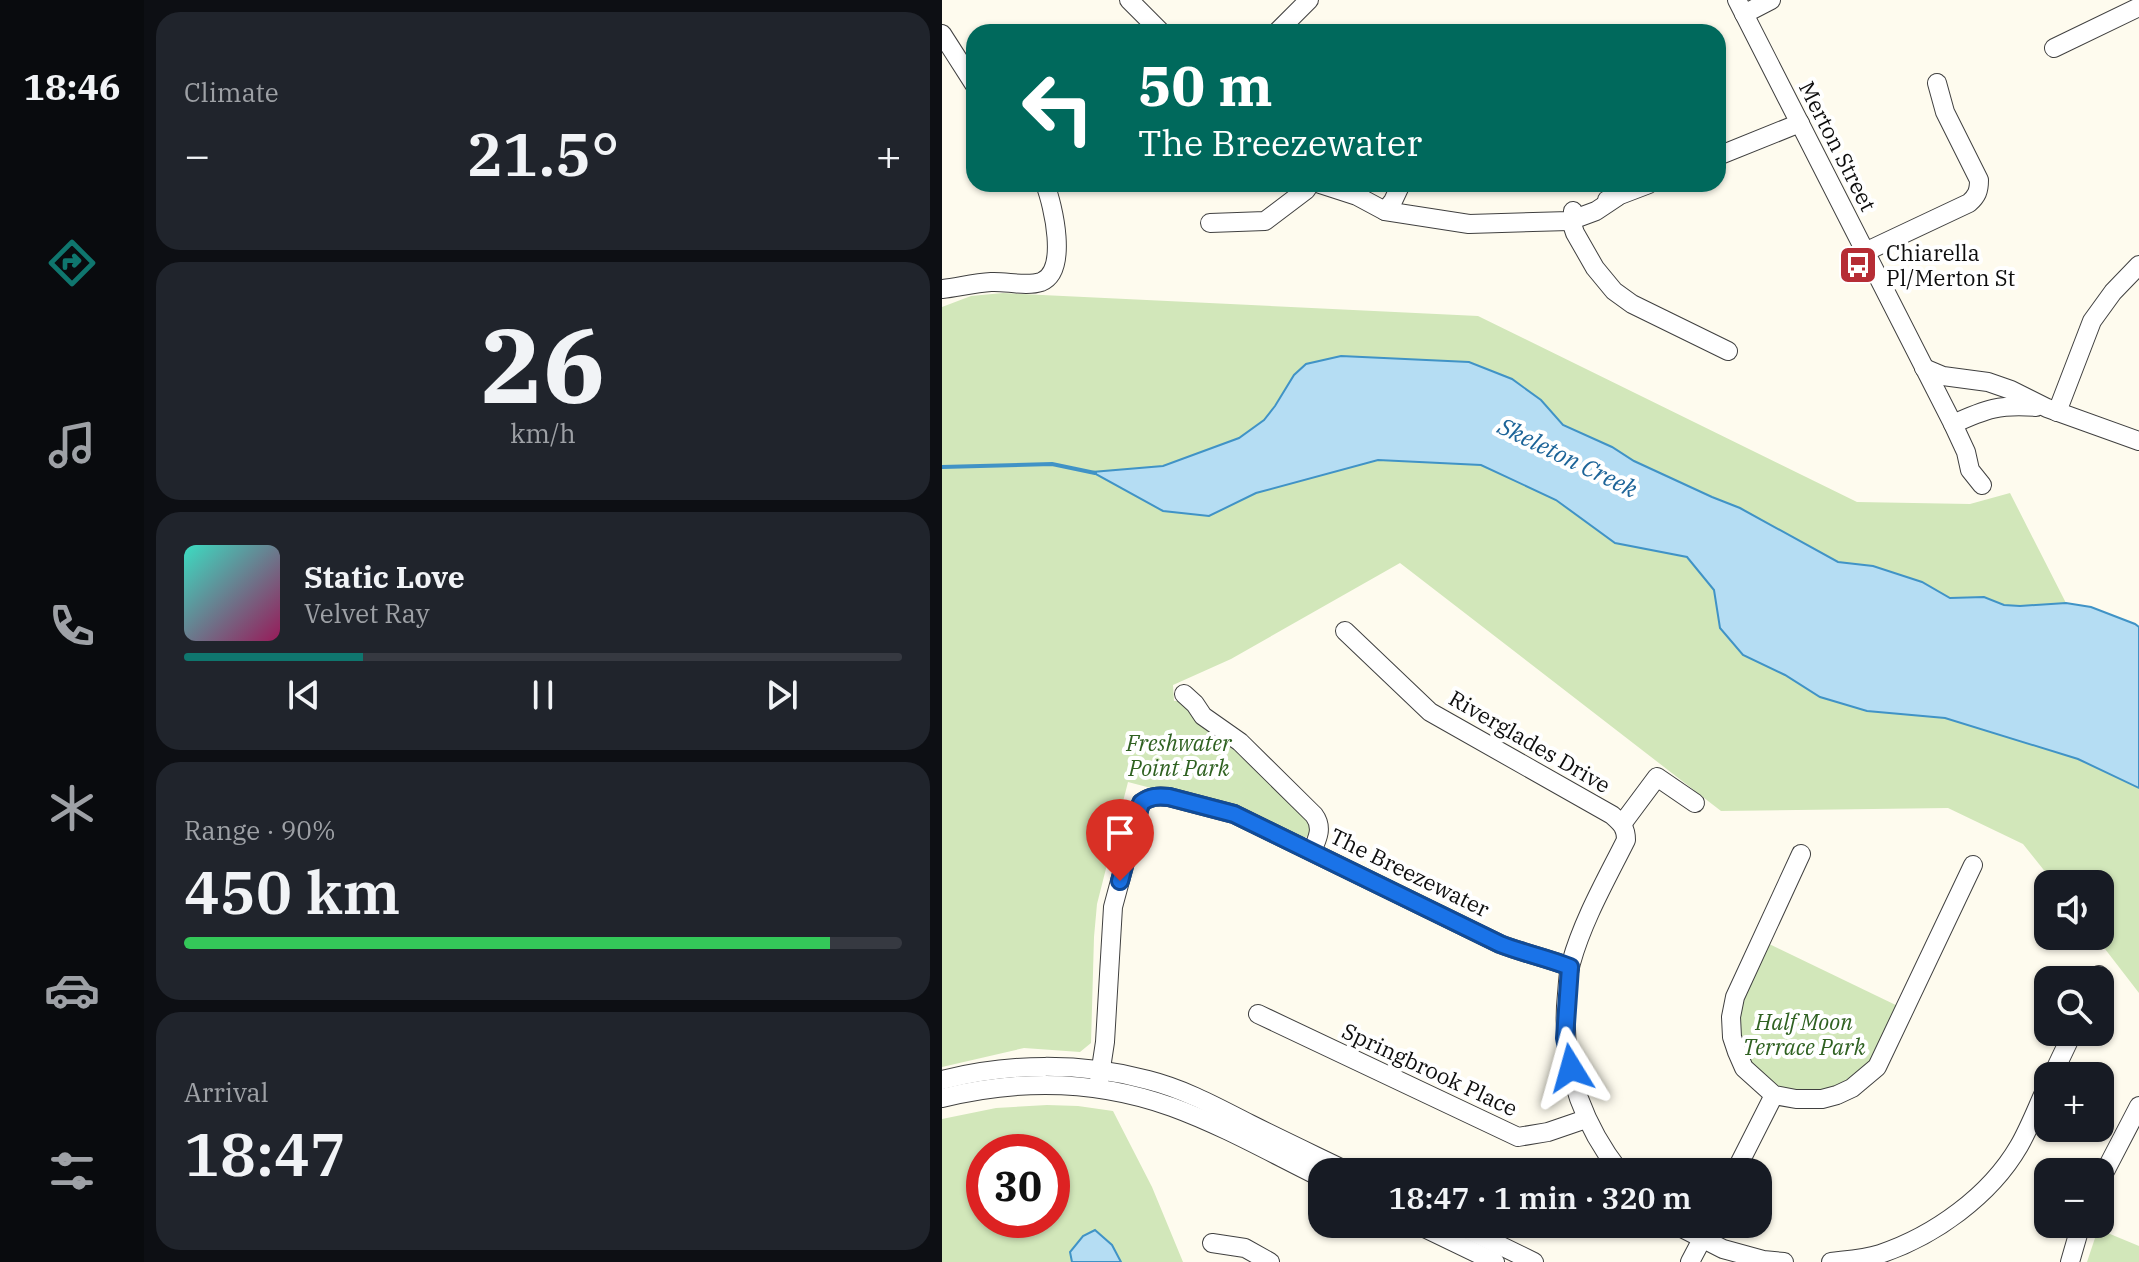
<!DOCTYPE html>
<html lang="en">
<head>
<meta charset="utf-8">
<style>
  :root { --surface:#171b24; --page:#20242c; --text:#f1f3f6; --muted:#9ea1a6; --line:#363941; --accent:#0f766e }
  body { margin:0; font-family:"IBM Plex Serif",serif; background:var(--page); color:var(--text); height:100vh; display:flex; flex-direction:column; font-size:30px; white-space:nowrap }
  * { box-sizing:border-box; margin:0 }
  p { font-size:26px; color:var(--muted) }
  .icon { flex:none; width:44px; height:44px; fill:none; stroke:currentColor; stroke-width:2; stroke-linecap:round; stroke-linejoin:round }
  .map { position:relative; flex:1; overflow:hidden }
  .side { display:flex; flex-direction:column; gap:12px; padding:12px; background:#0d0f14; width:798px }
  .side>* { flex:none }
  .banner { position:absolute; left:24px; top:24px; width:760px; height:168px; border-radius:24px; box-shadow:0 2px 6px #0004; background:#00695c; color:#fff; overflow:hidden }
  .controls { position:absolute; left:1092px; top:870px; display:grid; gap:16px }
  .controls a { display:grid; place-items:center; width:80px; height:80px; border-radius:16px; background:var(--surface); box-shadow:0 2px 6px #0004; font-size:40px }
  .speed { position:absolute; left:24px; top:1134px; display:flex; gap:16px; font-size:40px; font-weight:700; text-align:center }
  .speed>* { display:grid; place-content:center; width:104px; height:104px; border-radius:50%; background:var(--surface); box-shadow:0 2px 6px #0004; line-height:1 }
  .speed .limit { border:12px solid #d22; background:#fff; color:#111 }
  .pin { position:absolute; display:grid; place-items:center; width:68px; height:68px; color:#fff; margin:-82px -34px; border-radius:50% 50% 50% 0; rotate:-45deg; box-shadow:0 0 8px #0007 }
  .pin .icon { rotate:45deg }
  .me { position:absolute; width:88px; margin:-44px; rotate:352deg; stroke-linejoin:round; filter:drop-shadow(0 0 6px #0008) }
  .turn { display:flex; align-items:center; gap:28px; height:168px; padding:0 40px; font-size:36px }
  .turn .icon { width:104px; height:104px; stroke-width:2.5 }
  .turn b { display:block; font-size:56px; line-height:68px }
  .big { font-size:60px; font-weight:600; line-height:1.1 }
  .side .tile { flex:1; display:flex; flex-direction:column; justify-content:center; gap:12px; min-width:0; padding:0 28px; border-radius:24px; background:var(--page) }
  .side .dial { align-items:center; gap:0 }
  .dial b { font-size:104px; line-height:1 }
  .song { display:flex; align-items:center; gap:24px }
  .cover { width:96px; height:96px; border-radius:12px; background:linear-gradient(135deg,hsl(170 70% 55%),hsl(330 70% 35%)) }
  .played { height:8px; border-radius:4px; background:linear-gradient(90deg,var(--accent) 25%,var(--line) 25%) }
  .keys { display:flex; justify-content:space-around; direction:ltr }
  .heat { display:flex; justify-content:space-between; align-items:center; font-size:44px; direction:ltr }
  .charge { height:12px; border-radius:6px; background:linear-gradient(90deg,#34c759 90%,var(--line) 0) }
  .trip { position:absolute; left:366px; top:1158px; width:464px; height:80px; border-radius:24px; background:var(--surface); box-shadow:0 2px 6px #0004; font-weight:600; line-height:80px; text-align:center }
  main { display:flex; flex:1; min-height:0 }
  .tab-bar { display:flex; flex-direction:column; width:144px; justify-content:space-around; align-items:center; background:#090b0e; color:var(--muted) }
  .tab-bar .icon { width:56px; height:56px }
  .tab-bar .active { color:var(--accent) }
  .tab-bar b { font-size:36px; color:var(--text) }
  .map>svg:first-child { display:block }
  .green { fill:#d2e7ba; fill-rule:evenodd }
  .water { fill:#b5ddf3; stroke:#4093c6; stroke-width:2 }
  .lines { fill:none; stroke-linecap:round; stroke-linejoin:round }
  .stream { stroke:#4093c6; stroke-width:4 }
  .minor-casing { stroke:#404040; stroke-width:20 }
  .minor { stroke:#fff; stroke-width:18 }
  .route-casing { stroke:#114b97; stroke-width:20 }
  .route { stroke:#1a73e8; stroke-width:14 }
  .labels { text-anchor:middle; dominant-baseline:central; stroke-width:8; stroke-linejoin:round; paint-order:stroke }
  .street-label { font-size:22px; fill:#0d0d0d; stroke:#fff }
  .poi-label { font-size:22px; fill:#0d0d0d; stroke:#fff; text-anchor:start }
  .park-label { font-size:22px; font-style:italic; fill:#2f6121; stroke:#fff }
  .water-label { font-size:24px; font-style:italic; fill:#1d6498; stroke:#fff }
</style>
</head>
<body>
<main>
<nav class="tab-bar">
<b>18:46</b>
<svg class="icon active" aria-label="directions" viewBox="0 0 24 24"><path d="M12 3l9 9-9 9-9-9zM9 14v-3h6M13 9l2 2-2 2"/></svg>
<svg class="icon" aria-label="music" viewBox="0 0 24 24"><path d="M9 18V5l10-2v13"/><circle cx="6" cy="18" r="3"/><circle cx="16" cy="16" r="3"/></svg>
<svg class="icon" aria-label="phone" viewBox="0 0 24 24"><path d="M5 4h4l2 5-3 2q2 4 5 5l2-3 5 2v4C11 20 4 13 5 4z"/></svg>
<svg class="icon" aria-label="climate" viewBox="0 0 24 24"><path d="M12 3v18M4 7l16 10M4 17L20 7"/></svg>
<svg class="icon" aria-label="car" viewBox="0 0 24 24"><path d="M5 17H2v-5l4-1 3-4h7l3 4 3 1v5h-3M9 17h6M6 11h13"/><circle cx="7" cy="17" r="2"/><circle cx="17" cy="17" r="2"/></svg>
<svg class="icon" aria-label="filters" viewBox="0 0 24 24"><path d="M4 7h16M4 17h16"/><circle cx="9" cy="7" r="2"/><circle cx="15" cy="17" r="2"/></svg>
</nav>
<section class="side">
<div class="tile"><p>Climate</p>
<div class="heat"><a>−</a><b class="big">21.5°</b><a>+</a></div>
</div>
<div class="tile dial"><b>26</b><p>km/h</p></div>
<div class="tile">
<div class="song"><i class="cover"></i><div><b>Static Love</b><p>Velvet Ray</p></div></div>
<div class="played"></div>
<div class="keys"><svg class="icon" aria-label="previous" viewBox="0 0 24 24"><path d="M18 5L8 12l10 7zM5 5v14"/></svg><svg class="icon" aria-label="pause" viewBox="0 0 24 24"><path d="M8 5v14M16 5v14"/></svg><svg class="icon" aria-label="next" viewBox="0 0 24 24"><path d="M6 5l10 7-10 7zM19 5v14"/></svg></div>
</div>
<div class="tile"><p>Range · 90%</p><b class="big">450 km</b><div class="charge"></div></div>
<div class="tile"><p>Arrival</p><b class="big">18:47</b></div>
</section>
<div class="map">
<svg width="1197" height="1262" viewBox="0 0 1197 1262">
  <rect width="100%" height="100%" fill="#fefbee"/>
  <!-- green -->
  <g class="green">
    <path d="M61,293L536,316L915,502L1028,504L1068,493L1124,603L1144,697L1197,732V993L1153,936H1158V884H1113L1081,844L1006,808L779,811L458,563L289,659L231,685L232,701H238L285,740L370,819L367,836L357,839L293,810L186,782L155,904L152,937L149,1043L138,1052L82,1048L0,1067V307L29,296Z"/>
    <path d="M819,940L962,1009L922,1079L854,1099L802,1068L793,997Z"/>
    <path d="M105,1105L136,1106L171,1111L210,1187L241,1262H0V1119L54,1108ZM42,1152H110V1220H42Z"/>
    <path d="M1156,1229L1197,1246V1262H1145Z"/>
  </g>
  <!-- water -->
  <g class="water">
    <path d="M399,356L527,362L570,379L599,400L621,425L670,447L692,461L770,497L798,508L896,562L931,566L980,582L1008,598L1042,597L1062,605L1078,606L1124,603L1149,607L1193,624L1197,627V788L1136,759L1003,718L925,711L878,697L843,675L801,655L778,628L772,590L745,557L673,543L614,500L539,465L436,460L314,493L267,516L221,511L150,472L221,466L297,438L322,420L333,406L352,375L364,364Z"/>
    <path d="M153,1230L170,1245L179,1262H130L128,1252L141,1236Z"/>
  </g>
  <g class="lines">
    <!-- stream -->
    <path class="stream" d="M0,467L110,464L153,473"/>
    <defs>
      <g id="minor">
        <path d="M187,0L219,32"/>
        <path d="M795,0L1011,424L1024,452L1028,470L1040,485"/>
        <path d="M802,14L829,0"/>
        <path d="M335,32L367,0"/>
        <path d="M0,34L32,84"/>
        <path d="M1112,48L1197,7"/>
        <path d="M776,156L858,123"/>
        <path d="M378,184L415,196L443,211L527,224L627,221L654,211L675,197"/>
        <path d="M665,200L707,184"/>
        <path d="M443,211L451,201L459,184"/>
        <path d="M631,211L630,224L633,233L653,268L672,291L690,304L786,351"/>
        <path d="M268,223L323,221L364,190L368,184"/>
        <path d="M923,252L1027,203C1035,196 1037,191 1037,180L1003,112L995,83"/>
        <path d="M0,289C16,287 33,283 49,282C64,281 84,287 99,282C127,271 111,205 103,184"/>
        <path d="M982,368L1001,376L1046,382L1069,390L1105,408L1197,441"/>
        <path d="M1115,412L1150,321L1171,292L1197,265"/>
        <path d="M1011,424C1044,409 1058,404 1094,407"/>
        <path d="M403,631L488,712L670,815C679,823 684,827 684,840C664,880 641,920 629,963C626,973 626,984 625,994C618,1061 637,1119 678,1172"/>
        <path d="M242,694L253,704L261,716L298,742L372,815C381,827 376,838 370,851"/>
        <path d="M680,824L715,777L753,803"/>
        <path d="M859,854L793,997L789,1017L790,1037L795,1052L802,1068L832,1095L854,1099H880L895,1095L910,1088L935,1067L1031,865"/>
        <path d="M1155,980L1157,975"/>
        <path d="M316,1014L576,1137L606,1132L644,1119"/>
        <path d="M1110,1076L1131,1032"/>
        <path d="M0,1080C67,1063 139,1062 206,1080C242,1089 275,1107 308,1124C340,1140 374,1156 407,1172"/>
        <path d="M156,1088L163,1042L171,907L199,803C208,796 216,796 227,797L292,814L558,944C581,953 605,958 628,967"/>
        <path d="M0,1098C77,1079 155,1080 230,1107C282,1126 331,1154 380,1178"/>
        <path d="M793,1172L832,1095"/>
        <path d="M1158,1181L1197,1106"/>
        <path d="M474,1224L553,1262"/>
        <path d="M514,1224L592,1262"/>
        <path d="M732,1224L781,1249L821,1260L842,1262"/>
        <path d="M270,1243L303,1248L328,1262"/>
        <path d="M748,1262L768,1224"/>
        <path d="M889,1262C905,1260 922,1259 938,1254C992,1236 1048,1196 1077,1146C1088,1127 1096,1105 1106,1084"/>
        <path d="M1128,1262L1139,1224"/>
      </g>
    </defs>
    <!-- minor casing -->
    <use href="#minor" class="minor-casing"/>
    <!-- minor -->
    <use href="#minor" class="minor"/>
  </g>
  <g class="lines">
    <defs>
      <path id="route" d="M178,881L199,803C208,796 216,796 227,797L292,814L558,944C581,953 605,958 628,967L623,1038L629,1068"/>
    </defs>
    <!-- route casing -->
    <use href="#route" class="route-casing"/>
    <!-- route -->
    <use href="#route" class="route"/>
  </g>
  <!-- icons -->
  <defs>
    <symbol id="bus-square" viewBox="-11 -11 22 22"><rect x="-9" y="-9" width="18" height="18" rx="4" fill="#b62d35" stroke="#fff"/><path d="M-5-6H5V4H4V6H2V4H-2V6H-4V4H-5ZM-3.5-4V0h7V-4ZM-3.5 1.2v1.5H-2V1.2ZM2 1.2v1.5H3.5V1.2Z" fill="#fff"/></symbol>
  </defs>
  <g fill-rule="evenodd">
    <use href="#bus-square" x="894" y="243" width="44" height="44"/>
  </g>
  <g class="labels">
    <!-- street labels -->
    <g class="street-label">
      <text transform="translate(896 146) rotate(63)">Merton Street</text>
      <text transform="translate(588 741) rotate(30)">Riverglades Drive</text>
      <text transform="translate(468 872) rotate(26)">The Breezewater</text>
      <text transform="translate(488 1069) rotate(25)">Springbrook Place</text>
    </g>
    <!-- poi labels -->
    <g class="poi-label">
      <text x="944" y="252">Chiarella<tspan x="944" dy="25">Pl/Merton St</tspan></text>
    </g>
    <!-- park labels -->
    <g class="park-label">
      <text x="237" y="742">Freshwater<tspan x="237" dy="25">Point Park</tspan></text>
      <text x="862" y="1021">Half Moon<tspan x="862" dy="25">Terrace Park</tspan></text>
    </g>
    <!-- water labels -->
    <g class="water-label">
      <text transform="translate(626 457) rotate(26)">Skeleton Creek</text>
    </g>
  </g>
</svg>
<div class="controls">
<a><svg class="icon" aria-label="sound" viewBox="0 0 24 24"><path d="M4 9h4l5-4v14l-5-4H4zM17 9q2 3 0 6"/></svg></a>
<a><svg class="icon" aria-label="search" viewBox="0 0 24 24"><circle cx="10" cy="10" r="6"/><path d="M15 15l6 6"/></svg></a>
<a>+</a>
<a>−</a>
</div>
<div class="speed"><div class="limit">30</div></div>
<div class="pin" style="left:178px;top:881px;background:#d93025"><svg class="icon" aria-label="arrive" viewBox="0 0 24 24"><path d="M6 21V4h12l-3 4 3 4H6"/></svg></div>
<svg class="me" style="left:629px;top:1068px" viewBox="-20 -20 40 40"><path d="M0-17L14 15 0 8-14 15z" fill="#1a73e8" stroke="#fff" stroke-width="4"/></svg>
<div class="trip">18:47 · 1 min · 320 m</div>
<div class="banner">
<div class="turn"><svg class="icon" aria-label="left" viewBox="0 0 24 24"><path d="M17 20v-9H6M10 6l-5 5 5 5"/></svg><div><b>50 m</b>The Breezewater</div></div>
</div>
</div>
</main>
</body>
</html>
